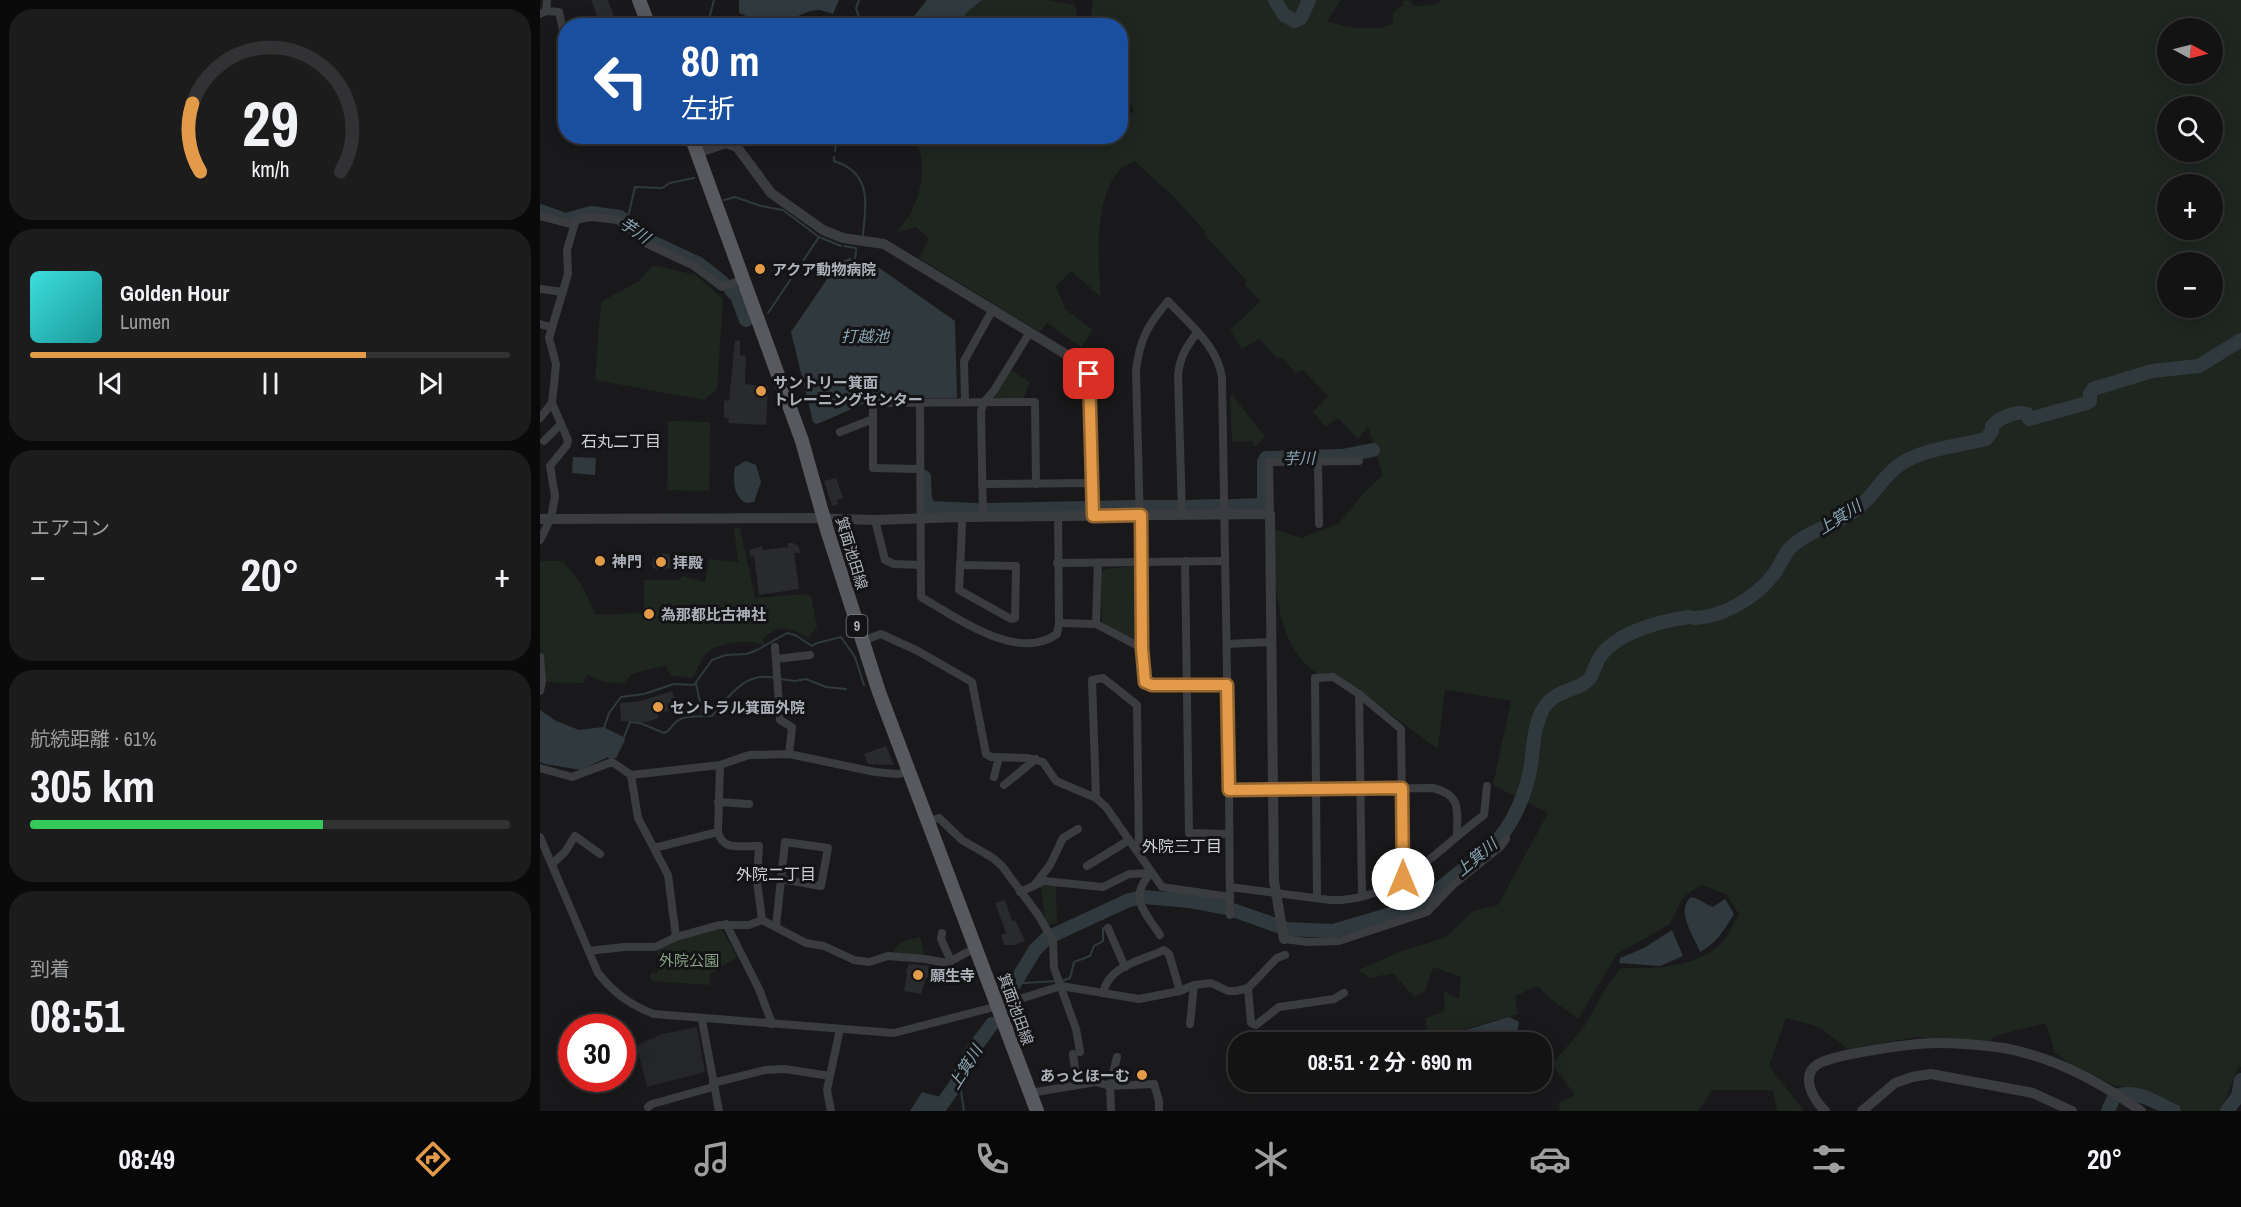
<!DOCTYPE html>
<html lang="ja">
<head>
<meta charset="utf-8">
<style>
  :root { --surface:#131314; --page:#1c1c1d; --text:#f1f3f6; --muted:#9d9ea0; --line:#323234; --accent:#e39b49 }
  body { margin:0; font-family:"Archivo Narrow","Noto Sans JP",sans-serif; background:var(--page); color:var(--text); height:100vh; display:flex; flex-direction:column; font-size:22px; white-space:nowrap }
  * { box-sizing:border-box; margin:0 }
  p { font-size:20px; color:var(--muted) }
  .icon { flex:none; width:33px; height:33px; fill:none; stroke:currentColor; stroke-width:2; stroke-linecap:round; stroke-linejoin:round }
  .map { position:relative; flex:1; overflow:hidden }
  .panel { display:flex; flex-direction:column; gap:9px; padding:9px; background:#0a0a0b; width:540px }
  .panel>* { flex:none }
  .guide { position:absolute; left:18px; top:18px; width:570px; height:126px; border-radius:24px; box-shadow:0 3px 15px #0003,0 0 0 2px var(--line); background:#1a4fa0; color:#fff; overflow:hidden }
  .needle { width:39px; rotate:97deg }
  .tools { position:absolute; left:1617px; top:18px; display:grid; gap:12px }
  .tools a { display:grid; place-items:center; width:66px; height:66px; border-radius:50%; background:var(--surface); box-shadow:0 3px 15px #0003,0 0 0 2px var(--line); font-size:30px }
  .speed { position:absolute; left:18px; top:1014px; display:flex; gap:12px; font-size:30px; font-weight:700; text-align:center }
  .speed>* { display:grid; place-content:center; width:78px; height:78px; border-radius:50%; background:var(--surface); box-shadow:0 3px 15px #0003,0 0 0 2px var(--line); line-height:1 }
  .speed .limit { border:9px solid #d22; background:#fff; color:#111 }
  .pin { position:absolute; display:grid; place-items:center; width:51px; height:51px; color:#fff; margin:-26px; border-radius:12px; box-shadow:0 3px 9px #0006 }
  .me { position:absolute; width:66px; margin:-33px; rotate:0deg; stroke-linejoin:round; filter:drop-shadow(0 0 4px #0008) }
  .turn { display:flex; align-items:center; gap:21px; height:126px; padding:0 24px; font-size:27px }
  .turn .icon { width:78px; height:78px; stroke-width:2.5 }
  .turn b { display:block; font-size:42px; line-height:51px }
  .big { font-size:45px; font-weight:700; line-height:1.1 }
  .panel .tile { flex:1; display:flex; flex-direction:column; justify-content:center; gap:9px; min-width:0; padding:0 21px; border-radius:24px; background:var(--page) }
  .panel .dial { align-items:center; gap:0 }
  .dial svg { height:156px; overflow:visible; fill:none; stroke:var(--line); stroke-width:7; stroke-linecap:round; text-anchor:middle }
  .dial text { fill:var(--text); stroke:none }
  .song { display:flex; align-items:center; gap:18px }
  .cover { width:72px; height:72px; border-radius:9px; background:linear-gradient(135deg,hsl(180 70% 55%),hsl(180 70% 35%)) }
  .played { height:6px; border-radius:3px; background:linear-gradient(90deg,var(--accent) 70%,var(--line) 70%) }
  .keys { display:flex; justify-content:space-around; direction:ltr }
  .heat { display:flex; justify-content:space-between; align-items:center; font-size:33px; direction:ltr }
  .charge { height:9px; border-radius:4px; background:linear-gradient(90deg,#34c759 61%,var(--line) 0) }
  .trip { position:absolute; left:688px; top:1032px; width:324px; height:60px; border-radius:24px; background:var(--surface); box-shadow:0 3px 15px #0003,0 0 0 2px var(--line); font-weight:700; line-height:60px; text-align:center }
  .tabs { display:flex; height:96px; justify-content:space-around; align-items:center; background:#080808; color:var(--muted) }
  .tabs .icon { width:42px; height:42px }
  .tabs .active { color:var(--accent) }
  .tabs b { font-size:27px; color:var(--text) }
  main { display:flex; flex:1; min-height:0 }
  .map>svg:first-child { display:block }
  .built { fill:#252628 }
  .green { fill:#1f2620; fill-rule:evenodd }
  .water { fill:#303a3e }
  .lines { fill:none; stroke-linecap:round; stroke-linejoin:round }
  .stream { stroke:#303a3e; stroke-width:2 }
  .river { stroke:#303a3e; stroke-width:14 }
  .building { fill:#292a2c }
  .minor { stroke:#3a3c40; stroke-width:8 }
  .tertiary { stroke:#3a3c40; stroke-width:10 }
  .primary { stroke:#57595e; stroke-width:14 }
  .route-casing { stroke:#94652f; stroke-width:15 }
  .route { stroke:#e39b49; stroke-width:10 }
  .poi-dot { fill:#e39b49; stroke:#141416; stroke-width:2 }
  .labels { text-anchor:middle; dominant-baseline:central; stroke-width:6; stroke-linejoin:round; paint-order:stroke }
  .shield { fill:#141416; stroke:#7f8389; stroke-width:1.5 }
  .shield-label { font-size:14px; font-weight:bold; fill:#adb2ba }
  .poi-label { font-size:15px; font-weight:bold; fill:#adb2ba; stroke:#141416; text-anchor:start }
  .street-label { font-size:15px; fill:#adb2ba; stroke:#141416 }
  .park-label { font-size:15px; fill:#88a385; stroke:#141416 }
  .water-label { font-size:16px; font-style:italic; fill:#87a3b1; stroke:#141416 }
  .neighbourhood-label { font-size:16px; fill:#cdd1d6; stroke:#141416 }
</style>
</head>
<body>
<main>
<section class="panel">
<div class="tile dial"><svg viewBox="0 0 100 80">
<path d="M14 69A42 42 0 1 1 86 69"/>
<path d="M14 69A42 42 0 0 1 10 34" stroke="#e39b49"/>
<text x="50" y="56" font-size="32" font-weight="700">29</text>
<text x="50" y="72" font-size="11">km/h</text>
</svg></div>
<div class="tile">
<div class="song"><i class="cover"></i><div><b>Golden Hour</b><p>Lumen</p></div></div>
<div class="played"></div>
<div class="keys"><svg class="icon" aria-label="previous" viewBox="0 0 24 24"><path d="M18 5L8 12l10 7zM5 5v14"/></svg><svg class="icon" aria-label="pause" viewBox="0 0 24 24"><path d="M8 5v14M16 5v14"/></svg><svg class="icon" aria-label="next" viewBox="0 0 24 24"><path d="M6 5l10 7-10 7zM19 5v14"/></svg></div>
</div>
<div class="tile"><p>エアコン</p>
<div class="heat"><a>−</a><b class="big">20°</b><a>+</a></div>
</div>
<div class="tile"><p>航続距離 · 61%</p><b class="big">305 km</b><div class="charge"></div></div>
<div class="tile"><p>到着</p><b class="big">08:51</b></div>
</section>
<div class="map">
<svg width="1701" height="1111" viewBox="0 0 1701 1111">
  <rect width="100%" height="100%" fill="#19191b"/>
  <!-- built -->
  <path class="built" d="M157,1027L165,1072L107,1087L97,1048L99,1044L122,1034Z"/>
  <!-- green -->
  <g class="green">
    <path d="M442,0H507L535,5L539,25L423,26L425,14Z"/>
    <path d="M553,0H801L787,21C806,27 836,33 853,23V13L863,5V1L870,0L873,5L882,6L894,5L902,0H1701V1067H1698L1681,1111H1644L1599,1089L1576,1086L1529,1063L1515,1053L1506,1023L1455,1036L1447,1043L1376,1037L1308,1049L1279,1027L1246,1018L1229,1066L1264,1111H1237L1233,1090H1172L1158,1111H1020L1019,1103L1035,1095L1012,1064L1044,1027L1067,986L1081,968C1114,969 1158,968 1182,942C1189,934 1194,923 1199,914L1186,894L1162,885L1151,891L1142,899L1130,924L1077,954L1038,1019L1008,997L998,986L975,996L978,1014L915,1032L903,1042H887L886,1018L905,1011L904,991L919,999L921,977L893,967L885,991L874,997L853,973L830,978L819,970L857,953L906,937L933,911L958,905L1008,813L953,785L971,701L905,689L898,749C870,729 839,703 808,687C798,681 784,679 775,672C734,643 734,575 733,529L762,538L799,523L823,494L843,475L828,427L818,439L798,418L786,427L773,412L788,396L763,370L756,373L742,358H737L719,339L702,349L690,330L721,301L705,285L706,280L665,235V231L632,195L594,161C589,164 581,167 578,172C554,201 558,261 561,297L531,271L516,286L525,309L553,330L541,347L507,323L500,332L379,258L389,238L376,227L356,233C360,227 367,220 370,214C382,193 389,155 372,137L580,136L581,110L588,117L594,110L581,86L580,26L553,25L550,20ZM1628,28H1672V74H1628ZM1628,106H1672V152H1628ZM1628,184H1672V230H1628ZM1628,262H1672V308H1628Z"/>
    <path d="M113,265L156,275L183,299L177,389L164,400L55,380L61,302L99,281Z"/>
    <path d="M470,370L490,382L483,400H458L455,396Z"/>
    <path d="M690,396H693L725,437L715,446L712,441L692,442Z"/>
    <path d="M128,421L170,422L169,491L127,490Z"/>
    <path d="M194,528H200L215,598L266,594L271,596L277,627L268,637C247,628 242,623 223,639L224,645C209,639 175,642 164,656C158,663 158,671 152,678L130,675L126,665L92,674L84,683L64,682L47,675L43,683L5,682L0,643V561H23L41,584L56,615L104,613V580H140L142,576L165,582L169,559L198,562Z"/>
    <path d="M591,566L598,570V634L593,641L562,623L561,575L565,569Z"/>
    <path d="M511,885L516,886L517,923L508,925L503,921L505,917L501,887Z"/>
    <path d="M176,927L182,930L197,957L170,974L169,985L112,981L110,977L111,973L118,972V949L143,938Z"/>
    <path d="M380,937L385,956L353,953C356,941 369,940 380,937Z"/>
  </g>
  <!-- water -->
  <g class="water">
    <path d="M199,0H299L293,14L280,10L270,11L258,16L247,25L231,26L199,13Z"/>
    <path d="M387,0H442L425,14L423,25H367Z"/>
    <path d="M310,258L329,267H338L415,321L417,398L334,399L282,422L276,424L273,422L251,332L298,263Z"/>
    <path d="M33,457L56,458L55,475L32,473Z"/>
    <path d="M206,461L216,465L221,482L214,502L206,503C193,496 193,480 195,467Z"/>
    <path d="M0,710L16,721L39,730L63,727L84,737L85,740L76,758L69,759L68,757L41,770L5,764L0,762Z"/>
    <path d="M1151,897C1160,898 1165,905 1173,907L1185,899L1194,914C1184,930 1177,943 1160,952C1154,936 1135,911 1151,897Z"/>
    <path d="M1132,930L1143,956L1120,966L1079,963L1080,958L1104,948Z"/>
    <path d="M969,1017L979,1022L975,1042H920L919,1032Z"/>
    <path d="M382,1092L400,1097L391,1111H370Z"/>
  </g>
  <g class="lines">
    <!-- stream -->
    <g class="stream">
      <path d="M319,0L316,8L322,26"/>
      <path d="M173,26L169,19L174,0"/>
      <path d="M295,151L297,136"/>
      <path d="M294,157V161C332,173 326,203 323,235"/>
      <path d="M184,200L195,197L221,206L243,210L279,237L301,246"/>
      <path d="M87,221L95,187L122,188L130,183L154,178"/>
      <path d="M304,246L316,248V250"/>
      <path d="M315,259L316,252"/>
      <path d="M228,313L279,237"/>
      <path d="M240,679L255,681L266,679L286,687L306,689"/>
      <path d="M156,684L163,715"/>
      <path d="M64,728L69,713L81,697L104,694L134,684L154,685L172,660L186,655L207,654L217,650L247,633L255,635L272,646L277,643L301,637L315,657L324,685"/>
      <path d="M84,737L90,722L100,723L124,733C130,731 131,727 135,723C144,714 161,717 172,716C189,696 205,671 235,678"/>
      <path d="M522,981L530,978L534,962L550,956L554,946L563,941V928"/>
      <path d="M474,983H478"/>
      <path d="M484,983L517,981"/>
      <path d="M417,1080L422,1084L421,1091L424,1111"/>
      <path d="M396,1104L400,1107"/>
    </g>
    <!-- river -->
    <g class="river">
      <path d="M735,0L744,15L755,21L761,18L769,0"/>
      <path d="M0,211L26,220L51,213L80,217L110,241L159,264L183,283"/>
      <path d="M191,290L197,296L206,320"/>
      <path d="M1550,394L1553,389L1612,371L1659,366L1701,340"/>
      <path d="M1489,419L1547,403L1550,401V397"/>
      <path d="M1452,426C1459,418 1477,410 1487,414"/>
      <path d="M384,477L385,500L390,508L436,510"/>
      <path d="M692,506L724,505V462L726,458L802,456L833,450"/>
      <path d="M603,507H637"/>
      <path d="M646,507L680,506"/>
      <path d="M448,510L594,507"/>
      <path d="M1154,618C1183,617 1215,598 1233,575C1240,566 1244,553 1253,545C1272,529 1298,524 1317,509C1334,496 1344,474 1362,463C1386,448 1419,446 1446,439L1452,431"/>
      <path d="M470,991L495,950L507,938L589,900L604,897L650,901L687,908L747,929L793,931L858,912L884,901L952,846C973,826 987,792 991,764C994,745 993,729 1002,711C1015,687 1039,692 1050,678C1055,670 1056,661 1062,654C1081,631 1121,621 1149,617"/>
      <path d="M397,1111L415,1086L430,1054L452,1024"/>
      <path d="M1568,1111L1574,1097C1595,1088 1615,1102 1634,1111"/>
      <path d="M1687,1111L1698,1096L1701,1080"/>
    </g>
  </g>
  <!-- building -->
  <g class="building">
    <path d="M51,0H68L74,16L59,21Z"/>
    <path d="M195,340L200,341V355L206,356L205,384L228,386L226,425L188,423L189,418H184V400L189,401Z"/>
    <path d="M296,478L303,498L297,500L298,504L292,506L284,481Z"/>
    <path d="M247,543H253L259,547L260,553H254L259,589L219,595L214,556L210,557V550L222,546L223,550L248,547Z"/>
    <path d="M122,553L129,554V557L139,559L138,568L115,569L112,566L113,558H116V555L122,556Z"/>
    <path d="M132,691L137,704L133,706L132,710L117,714L119,718L107,722L81,721L80,703L101,701Z"/>
    <path d="M346,746L354,765L328,764L324,754Z"/>
    <path d="M465,900L472,921L475,920L485,941L475,945H464L461,935L466,933L455,903Z"/>
    <path d="M369,964L390,966L388,978H386L381,994L364,991L367,973H365Z"/>
  </g>
  <g class="lines">
    <!-- minor -->
    <g class="minor">
      <path d="M6,11L7,0"/>
      <path d="M0,14L6,11L19,12L25,38"/>
      <path d="M0,216L31,224L39,219L52,217L78,220L107,244L154,266L182,287L204,279"/>
      <path d="M0,289L23,292"/>
      <path d="M0,324L11,327"/>
      <path d="M380,402L381,597C416,617 477,663 517,634L519,623L518,516"/>
      <path d="M425,402L424,361L453,309"/>
      <path d="M0,418L12,403"/>
      <path d="M300,432L333,419"/>
      <path d="M4,441L21,424"/>
      <path d="M778,462L779,524"/>
      <path d="M380,469L333,468V407L337,403L495,402L496,484"/>
      <path d="M442,484L552,483"/>
      <path d="M730,514L729,462L819,461"/>
      <path d="M642,515L638,375C640,357 646,347 657,333"/>
      <path d="M443,517L441,411L444,402L453,392L490,332"/>
      <path d="M335,520L345,560L354,564L381,565"/>
      <path d="M0,540L11,518L15,496L10,466L27,445L28,440L12,403L16,364L9,338L28,274L27,250L35,223"/>
      <path d="M645,561L649,833L688,834"/>
      <path d="M517,563L685,561"/>
      <path d="M420,565L476,566L475,618L471,619L419,590C420,566 422,541 422,517"/>
      <path d="M519,623L556,624L602,648"/>
      <path d="M556,624L558,563"/>
      <path d="M322,641L341,634L376,650L432,682L446,754L451,757L488,758L503,762L516,781L556,798L566,807L622,887L690,897"/>
      <path d="M687,644L730,642"/>
      <path d="M235,647L240,720L252,727L249,754"/>
      <path d="M0,657L2,681L0,691"/>
      <path d="M236,659L270,655"/>
      <path d="M687,685H612L604,680L596,370C600,338 608,325 628,301C649,324 678,346 682,378L689,790L690,915"/>
      <path d="M819,694L822,896"/>
      <path d="M180,765L178,832C183,852 202,845 219,846L217,881L222,920"/>
      <path d="M0,768L32,777L72,762L91,775L180,765L209,755L249,754L335,772L358,774L368,772"/>
      <path d="M91,775L98,818L128,875L136,937"/>
      <path d="M454,777L459,757"/>
      <path d="M464,785L496,759"/>
      <path d="M689,790L893,788C922,795 917,811 917,835"/>
      <path d="M556,798L552,680L563,678L597,705L599,854"/>
      <path d="M178,802L209,804"/>
      <path d="M388,821L399,818L422,840L453,858L462,866L499,916L513,941L514,968L536,1029L540,1052"/>
      <path d="M0,837L58,973C74,993 90,1005 114,1014L354,1033L458,1006L521,986L599,999L640,991L654,985L671,983L688,991H696L708,988L737,958L745,955"/>
      <path d="M114,848L178,832"/>
      <path d="M12,864L25,852L35,836L60,854"/>
      <path d="M547,866L589,840"/>
      <path d="M611,873C587,898 606,913 620,935"/>
      <path d="M874,873L896,903"/>
      <path d="M496,883L510,865L523,838L538,829"/>
      <path d="M690,887L790,900C856,902 895,851 944,815L947,786"/>
      <path d="M480,892L504,881L563,887L589,874L611,873"/>
      <path d="M777,898L775,678L793,677L819,694L861,729L863,879"/>
      <path d="M186,924L219,989L232,1024"/>
      <path d="M236,926L245,842L288,848L281,886L241,879"/>
      <path d="M568,928L585,967"/>
      <path d="M402,933L401,939L411,961"/>
      <path d="M744,939L768,942L799,941L887,912L913,885L960,847L966,839"/>
      <path d="M49,951L84,947H115L136,937L179,925H209L222,920L266,943L284,946L314,960L329,962L348,956L385,959L407,963L435,948"/>
      <path d="M708,988L711,1023L716,1025L739,1007L794,999L804,993"/>
      <path d="M563,993C569,965 601,961 624,950L629,954L640,991"/>
      <path d="M162,1020L179,1111"/>
      <path d="M650,1024L654,985"/>
      <path d="M533,1054L537,1084"/>
      <path d="M173,1083L225,1070L245,1069L290,1076"/>
      <path d="M490,1093L556,1082L570,1086L614,1084L619,1101V1111"/>
      <path d="M108,1107L112,1104L173,1087"/>
      <path d="M291,1111L287,1090L300,1029"/>
      <path d="M571,1111L570,1086L577,1057"/>
    </g>
    <!-- tertiary -->
    <g class="tertiary">
      <path d="M157,153L186,143L197,147L231,193L283,230L303,238L344,244L542,364L549,374L553,516"/>
      <path d="M0,519L271,518L335,520L422,517L730,514L734,881L744,939"/>
      <path d="M1285,1111C1274,1100 1259,1076 1278,1064C1295,1054 1374,1043 1396,1043C1418,1043 1442,1045 1464,1048C1514,1057 1560,1082 1601,1111"/>
      <path d="M1322,1111L1355,1083L1372,1077L1391,1074L1493,1093L1532,1111"/>
    </g>
    <!-- primary -->
    <g class="primary">
      <path d="M99,0L109,26"/>
      <path d="M151,136L262,441L287,530L339,692L497,1111"/>
    </g>
  </g>
  <g class="lines">
    <defs>
      <path id="route" d="M549,374L553,516L601,515L602,648L605,682L612,685H687L689,790L862,788L863,879"/>
    </defs>
    <!-- route casing -->
    <use href="#route" class="route-casing"/>
    <!-- route -->
    <use href="#route" class="route"/>
  </g>
  <!-- markers -->
  <g class="poi-dot">
    <circle cx="220" cy="269" r="6"/>
    <circle cx="221" cy="391" r="6"/>
    <circle cx="60" cy="561" r="6"/>
    <circle cx="121" cy="562" r="6"/>
    <circle cx="109" cy="614" r="6"/>
    <circle cx="118" cy="707" r="6"/>
    <circle cx="378" cy="975" r="6"/>
    <circle cx="602" cy="1075" r="6"/>
  </g>
  <g class="labels">
    <!-- shield labels -->
    <rect class="shield" x="306.5" y="615" width="21" height="22" rx="4.5"/>
    <g class="shield-label">
      <text x="317" y="626">9</text>
    </g>
    <!-- poi labels -->
    <g class="poi-label">
      <text x="232" y="269">アクア動物病院</text>
      <text x="233" y="382">サントリー箕面<tspan x="233" dy="17">トレーニングセンター</tspan></text>
      <text x="72" y="561">神門</text>
      <text x="133" y="562">拝殿</text>
      <text x="121" y="614">為那都比古神社</text>
      <text x="130" y="707">セントラル箕面外院</text>
      <text x="390" y="975">願生寺</text>
      <text x="590" y="1075" text-anchor="end">あっとほーむ</text>
    </g>
    <!-- street labels -->
    <g class="street-label">
      <text transform="translate(312 553) rotate(73)">箕面池田線</text>
      <text transform="translate(476 1009) rotate(70)">箕面池田線</text>
    </g>
    <!-- park labels -->
    <g class="park-label">
      <text x="149" y="960">外院公園</text>
    </g>
    <!-- water labels -->
    <g class="water-label">
      <text transform="translate(95 230) rotate(34)">芋川</text>
      <text x="325" y="336">打越池</text>
      <text transform="translate(759 458) rotate(-1)">芋川</text>
      <text transform="translate(1299 517) rotate(-33)">上箕川</text>
      <text transform="translate(936 857) rotate(-40)">上箕川</text>
      <text transform="translate(425 1067) rotate(-58)">上箕川</text>
    </g>
    <!-- neighbourhood labels -->
    <g class="neighbourhood-label">
      <text x="81" y="441">石丸二丁目</text>
      <text x="642" y="846">外院三丁目</text>
      <text x="236" y="874">外院二丁目</text>
    </g>
  </g>
</svg>
<div class="tools">
<a><svg class="needle" viewBox="-14 -14 28 28"><path d="M0-13l5 13h-10z" fill="#e53935"/><path d="M0 13l5-13h-10z" fill="#9d9ea0"/></svg></a>
<a><svg class="icon" aria-label="search" viewBox="0 0 24 24"><circle cx="10" cy="10" r="6"/><path d="M15 15l6 6"/></svg></a>
<a>+</a>
<a>−</a>
</div>
<div class="speed"><div class="limit">30</div></div>
<div class="pin" style="left:549px;top:374px;background:#d93025"><svg class="icon" aria-label="arrive" viewBox="0 0 24 24"><path d="M6 21V4h12l-3 4 3 4H6"/></svg></div>
<svg class="me" style="left:863px;top:879px" viewBox="-20 -20 40 40"><circle r="19" fill="#fff"/><path d="M0-13L10 11 0 6-10 11z" fill="#e39b49"/></svg>
<div class="trip">08:51 · 2 分 · 690 m</div>
<div class="guide">
<div class="turn"><svg class="icon" aria-label="left" viewBox="0 0 24 24"><path d="M17 20v-9H6M10 6l-5 5 5 5"/></svg><div><b>80 m</b>左折</div></div>
</div>
</div>
</main>
<nav class="tabs">
<b>08:49</b>
<svg class="icon active" aria-label="directions" viewBox="0 0 24 24"><path d="M12 3l9 9-9 9-9-9zM9 14v-3h6M13 9l2 2-2 2"/></svg>
<svg class="icon" aria-label="music" viewBox="0 0 24 24"><path d="M9 18V5l10-2v13"/><circle cx="6" cy="18" r="3"/><circle cx="16" cy="16" r="3"/></svg>
<svg class="icon" aria-label="phone" viewBox="0 0 24 24"><path d="M5 4h4l2 5-3 2q2 4 5 5l2-3 5 2v4C11 20 4 13 5 4z"/></svg>
<svg class="icon" aria-label="climate" viewBox="0 0 24 24"><path d="M12 3v18M4 7l16 10M4 17L20 7"/></svg>
<svg class="icon" aria-label="car" viewBox="0 0 24 24"><path d="M5 17H2v-5l4-1 3-4h7l3 4 3 1v5h-3M9 17h6M6 11h13"/><circle cx="7" cy="17" r="2"/><circle cx="17" cy="17" r="2"/></svg>
<svg class="icon" aria-label="filters" viewBox="0 0 24 24"><path d="M4 7h16M4 17h16"/><circle cx="9" cy="7" r="2"/><circle cx="15" cy="17" r="2"/></svg>
<b>20°</b>
</nav>
</body>
</html>
